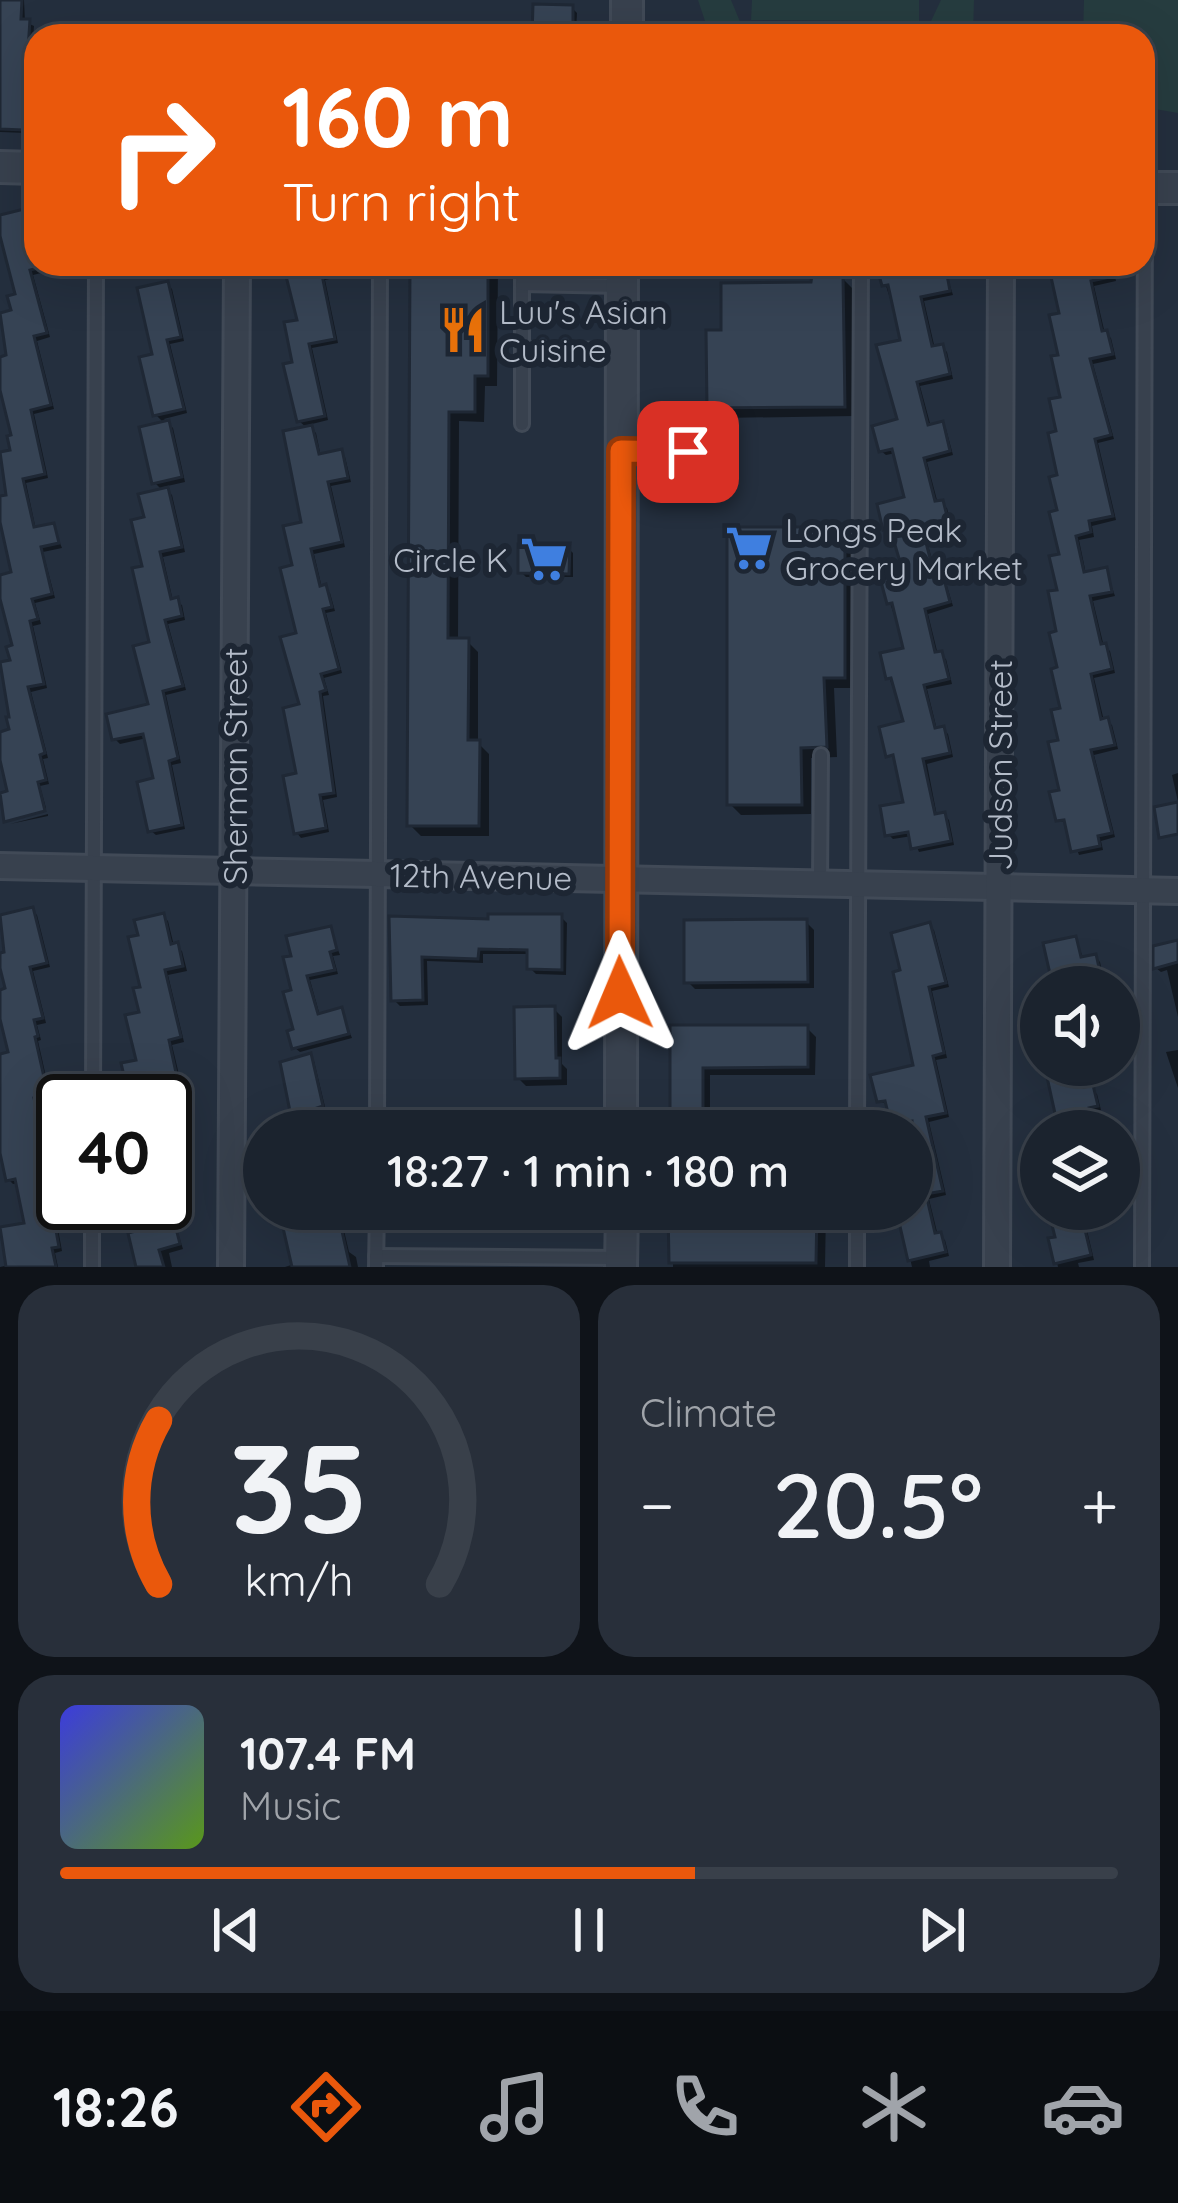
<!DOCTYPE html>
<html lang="en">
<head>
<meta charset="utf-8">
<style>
  :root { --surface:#1b232e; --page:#282f3a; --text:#f1f3f6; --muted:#a0a4aa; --line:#39404a; --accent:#ea580c }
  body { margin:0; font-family:Quicksand,sans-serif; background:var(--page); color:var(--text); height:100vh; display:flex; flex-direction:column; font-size:45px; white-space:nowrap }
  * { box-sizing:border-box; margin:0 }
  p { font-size:39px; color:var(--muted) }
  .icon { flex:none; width:66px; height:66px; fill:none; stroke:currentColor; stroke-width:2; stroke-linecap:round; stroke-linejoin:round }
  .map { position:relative; height:1267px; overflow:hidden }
  .drawer { display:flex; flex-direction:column; gap:18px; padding:18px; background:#0f1319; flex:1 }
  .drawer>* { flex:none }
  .top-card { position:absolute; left:24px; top:24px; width:1131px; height:252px; border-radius:36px; box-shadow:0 12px 48px #0002,0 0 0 3px var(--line); background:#ea580c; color:#fff; overflow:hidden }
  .controls { position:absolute; left:1020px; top:966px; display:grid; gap:24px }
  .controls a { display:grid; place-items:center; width:120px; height:120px; border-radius:50%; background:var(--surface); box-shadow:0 12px 48px #0002,0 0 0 3px var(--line); font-size:60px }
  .speed { position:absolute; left:36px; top:1074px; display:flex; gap:24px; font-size:60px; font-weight:700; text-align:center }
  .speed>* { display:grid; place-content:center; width:156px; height:156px; border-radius:50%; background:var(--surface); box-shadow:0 12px 48px #0002,0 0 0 3px var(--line); line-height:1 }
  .speed .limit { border:6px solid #111; border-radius:18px; background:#fff; color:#111 }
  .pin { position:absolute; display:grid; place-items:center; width:102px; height:102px; color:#fff; margin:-51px; border-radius:24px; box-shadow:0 6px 18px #0006 }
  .me { position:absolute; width:132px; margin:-66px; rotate:359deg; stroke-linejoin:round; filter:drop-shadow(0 0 9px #0008) }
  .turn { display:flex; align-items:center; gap:42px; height:252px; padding:0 60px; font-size:54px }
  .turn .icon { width:156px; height:156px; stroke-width:2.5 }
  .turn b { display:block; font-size:84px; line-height:102px }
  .big { font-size:90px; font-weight:600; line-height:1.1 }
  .drawer .widget { flex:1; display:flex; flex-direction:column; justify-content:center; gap:18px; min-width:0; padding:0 42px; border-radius:36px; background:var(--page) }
  .drawer .dial { align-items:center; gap:0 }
  .dial svg { height:312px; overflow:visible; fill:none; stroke:var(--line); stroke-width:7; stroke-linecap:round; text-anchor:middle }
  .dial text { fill:var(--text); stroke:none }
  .song { display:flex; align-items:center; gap:36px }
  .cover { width:144px; height:144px; border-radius:18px; background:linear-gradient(135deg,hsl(240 70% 55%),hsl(90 70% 35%)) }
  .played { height:12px; border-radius:6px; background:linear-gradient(90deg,var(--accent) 60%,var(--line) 60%) }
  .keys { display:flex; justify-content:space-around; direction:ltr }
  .heat { display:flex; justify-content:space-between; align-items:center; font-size:66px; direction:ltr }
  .drawer .tiles { flex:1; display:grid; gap:18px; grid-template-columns:1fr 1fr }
  .widget:last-child { grid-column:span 2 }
  .trip { position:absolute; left:243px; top:1110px; width:690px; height:120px; border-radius:60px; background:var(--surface); box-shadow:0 12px 48px #0002,0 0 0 3px var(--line); font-weight:600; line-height:120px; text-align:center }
  .tab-bar { display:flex; height:192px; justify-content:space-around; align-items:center; background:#0b0e12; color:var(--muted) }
  .tab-bar .icon { width:84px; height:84px }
  .tab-bar .active { color:var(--accent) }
  .tab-bar b { font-size:54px; color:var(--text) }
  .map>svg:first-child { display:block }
  .green { fill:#263c3f }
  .shadow { fill:#0007 }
  .building { fill:#364354; stroke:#1f2835; stroke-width:3 }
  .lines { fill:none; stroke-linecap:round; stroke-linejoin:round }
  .service-casing { stroke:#414a57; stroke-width:18 }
  .minor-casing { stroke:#414a57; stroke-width:30 }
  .tertiary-casing { stroke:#414a57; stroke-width:36 }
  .service { stroke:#38414e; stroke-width:12 }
  .minor { stroke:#38414e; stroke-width:24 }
  .tertiary { stroke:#38414e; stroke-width:30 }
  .route-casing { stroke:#983908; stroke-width:30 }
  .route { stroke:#ea580c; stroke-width:21 }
  .labels { text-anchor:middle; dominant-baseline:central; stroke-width:12; stroke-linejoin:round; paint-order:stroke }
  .poi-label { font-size:33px; fill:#b4bcc9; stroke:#1d2633; text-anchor:start }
  .street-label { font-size:33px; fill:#b4bcc9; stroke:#1d2633 }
</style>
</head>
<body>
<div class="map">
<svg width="1178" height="1267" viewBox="0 0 1178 1267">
  <rect width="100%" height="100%" fill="#242f3e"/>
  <!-- green -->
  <g class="green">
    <path d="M698,0H731L746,36H710Z"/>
    <path d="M752,0H919V21L751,20Z"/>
    <path d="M941,0H974L973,36H924Z"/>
    <path d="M1084,0H1178V113L1143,107V36H1083Z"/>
  </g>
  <!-- shadow -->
  <g class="shadow">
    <path d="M0,0H24L25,22L34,26L27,133L0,132Z"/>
    <path d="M572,8L577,13L576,33L535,36Z"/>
    <path d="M23,212L28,217L41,273L33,275L50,337L37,341L54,409L34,414L48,478L26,483L36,530L53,526L62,548L43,552L55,598L35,603L41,624L33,626L47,688L31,692L48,758L43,759L49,784L40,786L46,808L7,818L11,793L0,735L12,731L16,648L0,578L15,574L0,499L10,497L15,438L0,378V360L10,357L0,316L15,312L18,296L0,218Z"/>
    <path d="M152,264H184L186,271L159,278Z"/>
    <path d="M287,264H335L338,277L325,280L338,343L312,348L328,420L308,425L316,433L321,457L341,453L345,457L351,482L331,486L345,547L314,554L322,588L330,593L335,611L326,613L342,673L324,678L329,695L323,696L337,797L323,800L329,832L301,838L297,833L302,707L295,568L305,524L308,429L299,421L296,364L301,322Z"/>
    <path d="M413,264H498L497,386H485L484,422L459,421L458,641H467L478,652V743L489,754V836H421L410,825Z"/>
    <path d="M879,264H943L953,295L924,301L935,349L942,347L947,352L953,379L920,386L931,427L942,424L946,429L953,455L927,462L938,504L947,508L953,532L926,539L938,579L946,583L953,606L928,614L938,655L946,659L952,684L927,689L937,730L943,729L948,734L953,757L927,764L937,816L944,815L949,820L954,845L919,852L912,836L893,839L888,834L906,804L897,759L889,755L906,724L889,677L906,650L890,603L906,574L894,532L886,528L907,499L896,453L886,455L881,451L901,422L904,342Z"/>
    <path d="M1059,264H1112L1116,281L1094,286L1105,334L1111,338L1116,359L1093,364L1114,439L1098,443L1116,520L1092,526L1094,537L1079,540L1086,574L1106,570L1115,596L1093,601L1104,647L1110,651L1115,673L1094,678L1104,721L1112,725L1118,749L1094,755L1115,837L1101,841L1103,850L1079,855L1068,824L1059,820L1063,792L1064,710L1060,434L1064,399Z"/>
    <path d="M842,278L853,289L855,416L720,418L710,407L724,333Z"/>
    <path d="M167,284L172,289L184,341L170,344L187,413L164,419L173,428L185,482L163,487L172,495L185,552L163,557L173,601L182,605L185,620L168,624L186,690L166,695L181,763L172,765L185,829L156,835L151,831L156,780L147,738L120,744L115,739L152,707L147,519L163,491L155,483L165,424L156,415L155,356Z"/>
    <path d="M844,530L855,541V688H834L837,757L811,758V814L741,815L730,804Z"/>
    <path d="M568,548L573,553V577H526L521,572Z"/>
    <path d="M1178,773V802L1172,775Z"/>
    <path d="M48,814V816L10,824Z"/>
    <path d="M32,910L37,915L50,967L33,971L46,1023L37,1025L41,1040L38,1041L51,1099L37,1102L64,1228L58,1229L62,1251L55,1253L58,1267H0L8,1265L27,1225L19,1183L13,1184L9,1180L0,1138V1057L12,1054L0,1006V993L9,991L8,954L0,918Z"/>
    <path d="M163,916L168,921L174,946L182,951L187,971L168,975L184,1042L172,1045L185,1100L174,1103L184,1145L165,1150V1101H133L144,989Z"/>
    <path d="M561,917L567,923L566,975L536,974L530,968V954H483V963L427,961L428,1005L400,1006L394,1000L392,919L491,922Z"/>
    <path d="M806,922L814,930V988L695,989L687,981Z"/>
    <path d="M929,926L934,930L949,987L932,991L947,1058L936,1060L949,1117L929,1122L946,1195L929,1199L938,1236L945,1240L949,1256L929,1261L930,1267H912L899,1210L912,1209V1131H896L889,1105L879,1101L917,1067L904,972Z"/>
    <path d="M330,930L340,955L333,956L338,974L310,980L320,1016L341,1011L352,1038L300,1052L295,1048L294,992Z"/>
    <path d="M1075,939L1084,959L1095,957L1100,962L1105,985L1056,987L1047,945Z"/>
    <path d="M1178,943V1017L1167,970L1161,972L1156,968Z"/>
    <path d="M554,1009L562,1017V1064L567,1069V1085L526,1086L518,1078Z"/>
    <path d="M673,1028H807L816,1037L815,1075H710V1119H819L827,1131H673Z"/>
    <path d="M1178,1050V1088L1166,1052Z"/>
    <path d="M310,1057L314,1061L326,1111L311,1115L315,1131H286L285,1128L296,1125Z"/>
    <path d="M1061,1065H1082L1087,1090L1097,1094L1101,1110L1092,1112L1094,1124L1078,1128L1079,1131H1062L1049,1070Z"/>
    <path d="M165,1193L183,1249L169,1253L172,1267H138L131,1235L139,1233L133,1203H165Z"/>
    <path d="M300,1209H339L349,1252L356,1257L358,1267H285L294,1264L302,1217Z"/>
    <path d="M673,1209H826L825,1267H673Z"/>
    <path d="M1051,1209H1082L1094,1260L1078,1263L1079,1267H1058L1052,1241L1058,1239Z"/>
  </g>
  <!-- building -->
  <g class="building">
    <path d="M0,0H22L21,19H30L23,130L0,129Z"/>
    <path d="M533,4L573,5V29H567V36H532Z"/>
    <path d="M24,209L32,238L36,237L38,268L30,270L47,333L34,336L51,405L31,410L45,474L23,479L34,527L54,523L59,543L41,547L52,594L32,599L38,619L30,621L44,684L28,687L45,753L40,755L46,780L38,782L45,811L4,822L0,793L7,791L0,760V732L9,729L6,717H9L0,662L10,660L6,647L12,645L0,599V575L11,572L0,522V496L6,495L0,452L10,450L7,436L11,435L0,390V357L6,355L0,313L11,310L7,296L15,294L0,236V215Z"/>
    <path d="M283,264H337L338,272L322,275L335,339L309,344L325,416L297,422L283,364L292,362L284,322L297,320Z"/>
    <path d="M410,264H488V376H475V412H449L448,638H469L468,740H480L479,826H407Z"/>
    <path d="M876,264H945L950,291L921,297L932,346L943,344L950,374L917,382L928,425L943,421L950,451L924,458L935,501L943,500L950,528L924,535L935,577L943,575L950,602L925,609L935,652L942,651L949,679L924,685L935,728L944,726L950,753L923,759L935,814L945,812L951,841L911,849L908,832L885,836L880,806L903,802L893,755L886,757L879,727L903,721L891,678L886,679L880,653L903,648L892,603L887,604L880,578L903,572L890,528L883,530L877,504L904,497L892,449L879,452L872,426L897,419L876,345L900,340L888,285L882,286Z"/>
    <path d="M1056,264H1133L1134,272L1091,281L1102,331L1107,330L1113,354L1090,359L1111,435L1095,439L1113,516L1089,521L1091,532L1076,536L1084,572L1107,567L1112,592L1090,596L1101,644L1106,643L1112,669L1091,674L1101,719L1108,717L1115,745L1091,750L1112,833L1098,836L1100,846L1071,852L1064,820L1056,821L1049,792L1059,790L1048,742L1058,740L1051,710L1060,708L1051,669L1057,667L1049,633L1056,631L1048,591L1057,590L1049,556L1059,554L1049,512L1057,510L1049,477L1057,475L1048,433L1056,431L1049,399L1060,397L1051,356L1058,355L1049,315L1059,313L1051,277L1058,275Z"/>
    <path d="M812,275H843L845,407L707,408L706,330H721V283L811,282Z"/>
    <path d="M168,281L181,337L167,340L184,409L153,416L139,357L152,354L137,288Z"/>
    <path d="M169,420L182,477L152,484L139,427Z"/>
    <path d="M312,425L319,454L342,449L348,478L328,482L342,542L311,549L320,586L326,584L332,607L323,609L339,669L321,674L326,690L320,692L334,793L320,795L326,828L294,834L283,776L296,773L283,708L299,704L280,637L296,633L280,568L292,565L283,526L301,522L283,431Z"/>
    <path d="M168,487L182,547L160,552L171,599L178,597L182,616L165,620L183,686L163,691L178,758L169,761L182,825L148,832L137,782L153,778L143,734L112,740L106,714L148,704L133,646L149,642L132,568L142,566L131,520L144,517L138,494Z"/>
    <path d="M727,527H845V678H824L827,747L801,748L802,805H727Z"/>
    <path d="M518,544L570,545L569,574L518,573Z"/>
    <path d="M1178,802V834L1159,838L1154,807Z"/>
    <path d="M33,907L47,963L30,967L43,1018L34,1020L38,1036L35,1037L48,1095L34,1098L61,1224L55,1225L59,1247L52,1248L56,1267H6L0,1227L24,1223L15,1179L6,1181L0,1153V1054L8,1052L0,1019V990L5,988L0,968V953L4,952L0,915Z"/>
    <path d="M164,913L171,944L178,942L183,966L165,970L181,1037L169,1040L181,1096L171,1101H130L121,1063L136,1060L125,1015L139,1012L133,988L140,987L128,937L138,935L134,920Z"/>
    <path d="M488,914H562V970L527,969V950L479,949L478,959L422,957L423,1000L391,1001L389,916L488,919Z"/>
    <path d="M807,919L808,982L684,983V920Z"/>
    <path d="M930,922L946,983L929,987L944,1053L933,1056L946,1113L926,1117L943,1191L926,1194L935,1233L941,1232L946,1252L908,1261L896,1209H912V1121L891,1125L885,1101L877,1102L870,1075L913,1065L893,972L900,970L891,933Z"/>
    <path d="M331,926L337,950L330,952L335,970L307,976L318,1014L342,1007L349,1034L292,1049L287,1031L293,1029L283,992L291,990L283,957L291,956L286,936Z"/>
    <path d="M1076,936L1081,957L1096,954L1102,981L1053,987L1043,943Z"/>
    <path d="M1178,940V962L1153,969V946Z"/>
    <path d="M555,1006L556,1058H560V1078L515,1079L514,1007Z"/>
    <path d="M670,1025H808V1067L703,1068V1131H670Z"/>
    <path d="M311,1053L323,1106L308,1111L314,1131H294L280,1062Z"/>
    <path d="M1060,1065H1079L1084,1087L1093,1085L1098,1106L1089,1108L1091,1120L1058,1127L1045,1068Z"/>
    <path d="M129,1203H165L168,1214L172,1213L180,1244L159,1250L164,1267H136L128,1233L136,1231Z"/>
    <path d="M308,1209H337L350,1267H292L281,1219L309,1213Z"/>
    <path d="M668,1209H817L816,1263H669Z"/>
    <path d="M1048,1209H1080L1091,1255L1054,1264L1048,1238L1055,1237Z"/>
  </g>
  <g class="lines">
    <defs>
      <g id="service">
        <path d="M522,264V424"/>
        <path d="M522,284L622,286"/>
        <path d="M522,349L622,350"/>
        <path d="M623,451L687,452"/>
        <path d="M820,883L821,755"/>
        <path d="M93,1101L96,264"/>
        <path d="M377,1131L380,264"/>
        <path d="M857,1131L861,264"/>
        <path d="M857,1209V1267"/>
        <path d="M376,1256L621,1258"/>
        <path d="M92,1267V1203"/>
        <path d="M376,1267L377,1209"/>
        <path d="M1142,1267L1145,188"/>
      </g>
      <g id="minor">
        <path d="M0,866L1178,891"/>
        <path d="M231,1267L237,264"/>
        <path d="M997,1267L1001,264"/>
      </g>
      <g id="tertiary">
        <path d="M627,36V0"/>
        <path d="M0,167L36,168"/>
        <path d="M1143,188H1178"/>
        <path d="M621,1131L622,264"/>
        <path d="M621,1267L622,1209"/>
      </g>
    </defs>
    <!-- service casing -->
    <use href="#service" class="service-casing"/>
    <!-- minor casing -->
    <use href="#minor" class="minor-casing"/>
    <!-- tertiary casing -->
    <use href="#tertiary" class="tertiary-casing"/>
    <!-- service -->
    <use href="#service" class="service"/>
    <!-- minor -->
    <use href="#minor" class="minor"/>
    <!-- tertiary -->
    <use href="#tertiary" class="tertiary"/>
  </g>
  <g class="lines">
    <defs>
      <path id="route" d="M620,993L621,451L688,452"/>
    </defs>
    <!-- route casing -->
    <use href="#route" class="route-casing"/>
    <!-- route -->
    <use href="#route" class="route"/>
  </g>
  <!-- icons -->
  <defs>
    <symbol id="restaurant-bare" viewBox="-9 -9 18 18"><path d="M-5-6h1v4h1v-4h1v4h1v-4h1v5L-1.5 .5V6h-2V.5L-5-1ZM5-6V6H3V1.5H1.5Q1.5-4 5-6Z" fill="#e8710a" stroke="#1d2633" stroke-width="2.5" paint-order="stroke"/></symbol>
    <symbol id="supermarket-bare" viewBox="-9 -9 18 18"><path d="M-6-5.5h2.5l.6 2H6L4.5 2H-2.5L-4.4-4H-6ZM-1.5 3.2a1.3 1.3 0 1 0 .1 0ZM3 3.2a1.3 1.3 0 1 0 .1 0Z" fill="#3f7fe0" stroke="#1d2633" stroke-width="2.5" paint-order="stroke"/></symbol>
  </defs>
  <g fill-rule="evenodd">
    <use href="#restaurant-bare" x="430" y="297" width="66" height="66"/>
    <use href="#supermarket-bare" x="716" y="515" width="66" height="66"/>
    <use href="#supermarket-bare" x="511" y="526" width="66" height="66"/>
  </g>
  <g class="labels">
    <!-- poi labels -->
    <g class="poi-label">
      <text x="499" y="311">Luu's Asian<tspan x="499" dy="38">Cuisine</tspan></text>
      <text x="785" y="529">Longs Peak<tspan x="785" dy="38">Grocery Market</tspan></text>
      <text x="508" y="559" text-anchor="end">Circle K</text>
    </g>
    <!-- street labels -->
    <g class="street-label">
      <text transform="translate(999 765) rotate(-90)">Judson Street</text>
      <text transform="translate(234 766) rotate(-90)">Sherman Street</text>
      <text transform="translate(481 876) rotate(1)">12th Avenue</text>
    </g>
  </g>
</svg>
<div class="controls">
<a><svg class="icon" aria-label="sound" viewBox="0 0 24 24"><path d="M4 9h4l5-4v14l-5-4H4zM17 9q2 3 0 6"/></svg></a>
<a><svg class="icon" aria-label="layers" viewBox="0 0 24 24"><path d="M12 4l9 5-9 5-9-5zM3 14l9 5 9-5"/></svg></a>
</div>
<div class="speed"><div class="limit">40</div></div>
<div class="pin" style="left:688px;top:452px;background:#d93025"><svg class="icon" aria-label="arrive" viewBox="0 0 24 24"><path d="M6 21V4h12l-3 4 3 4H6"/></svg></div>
<svg class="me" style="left:620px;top:993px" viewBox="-20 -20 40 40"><path d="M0-17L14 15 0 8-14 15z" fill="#ea580c" stroke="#fff" stroke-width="4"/></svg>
<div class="trip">18:27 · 1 min · 180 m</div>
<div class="top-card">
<div class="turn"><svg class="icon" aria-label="right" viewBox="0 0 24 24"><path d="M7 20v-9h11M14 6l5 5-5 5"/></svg><div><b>160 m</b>Turn right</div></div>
</div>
</div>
<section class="drawer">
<div class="tiles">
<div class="widget dial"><svg viewBox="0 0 100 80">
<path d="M14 69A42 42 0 1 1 86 69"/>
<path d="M14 69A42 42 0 0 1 14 27" stroke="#ea580c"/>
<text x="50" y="56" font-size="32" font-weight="700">35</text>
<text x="50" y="72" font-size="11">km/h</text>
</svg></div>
<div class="widget"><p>Climate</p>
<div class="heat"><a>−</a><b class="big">20.5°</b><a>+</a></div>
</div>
<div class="widget">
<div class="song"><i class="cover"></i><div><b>107.4 FM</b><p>Music</p></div></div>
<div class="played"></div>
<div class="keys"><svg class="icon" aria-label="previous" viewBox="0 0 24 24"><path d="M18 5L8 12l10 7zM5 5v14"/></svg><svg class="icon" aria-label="pause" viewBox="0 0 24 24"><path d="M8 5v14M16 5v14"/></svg><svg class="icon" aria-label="next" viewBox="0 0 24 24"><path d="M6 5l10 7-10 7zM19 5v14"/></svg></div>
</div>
</div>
</section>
<nav class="tab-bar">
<b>18:26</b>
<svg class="icon active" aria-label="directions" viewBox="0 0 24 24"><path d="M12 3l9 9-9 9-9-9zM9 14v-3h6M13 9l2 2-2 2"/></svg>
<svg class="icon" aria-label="music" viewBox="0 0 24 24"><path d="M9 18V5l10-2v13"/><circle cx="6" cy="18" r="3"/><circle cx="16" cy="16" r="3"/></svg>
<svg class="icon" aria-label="phone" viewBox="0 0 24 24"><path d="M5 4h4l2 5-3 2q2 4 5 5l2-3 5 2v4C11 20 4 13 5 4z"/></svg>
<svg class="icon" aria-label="climate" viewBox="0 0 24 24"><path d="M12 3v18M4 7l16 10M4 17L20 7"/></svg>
<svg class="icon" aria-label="car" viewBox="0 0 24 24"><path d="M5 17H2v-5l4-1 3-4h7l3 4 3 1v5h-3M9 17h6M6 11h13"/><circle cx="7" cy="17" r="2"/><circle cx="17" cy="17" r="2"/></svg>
</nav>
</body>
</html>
